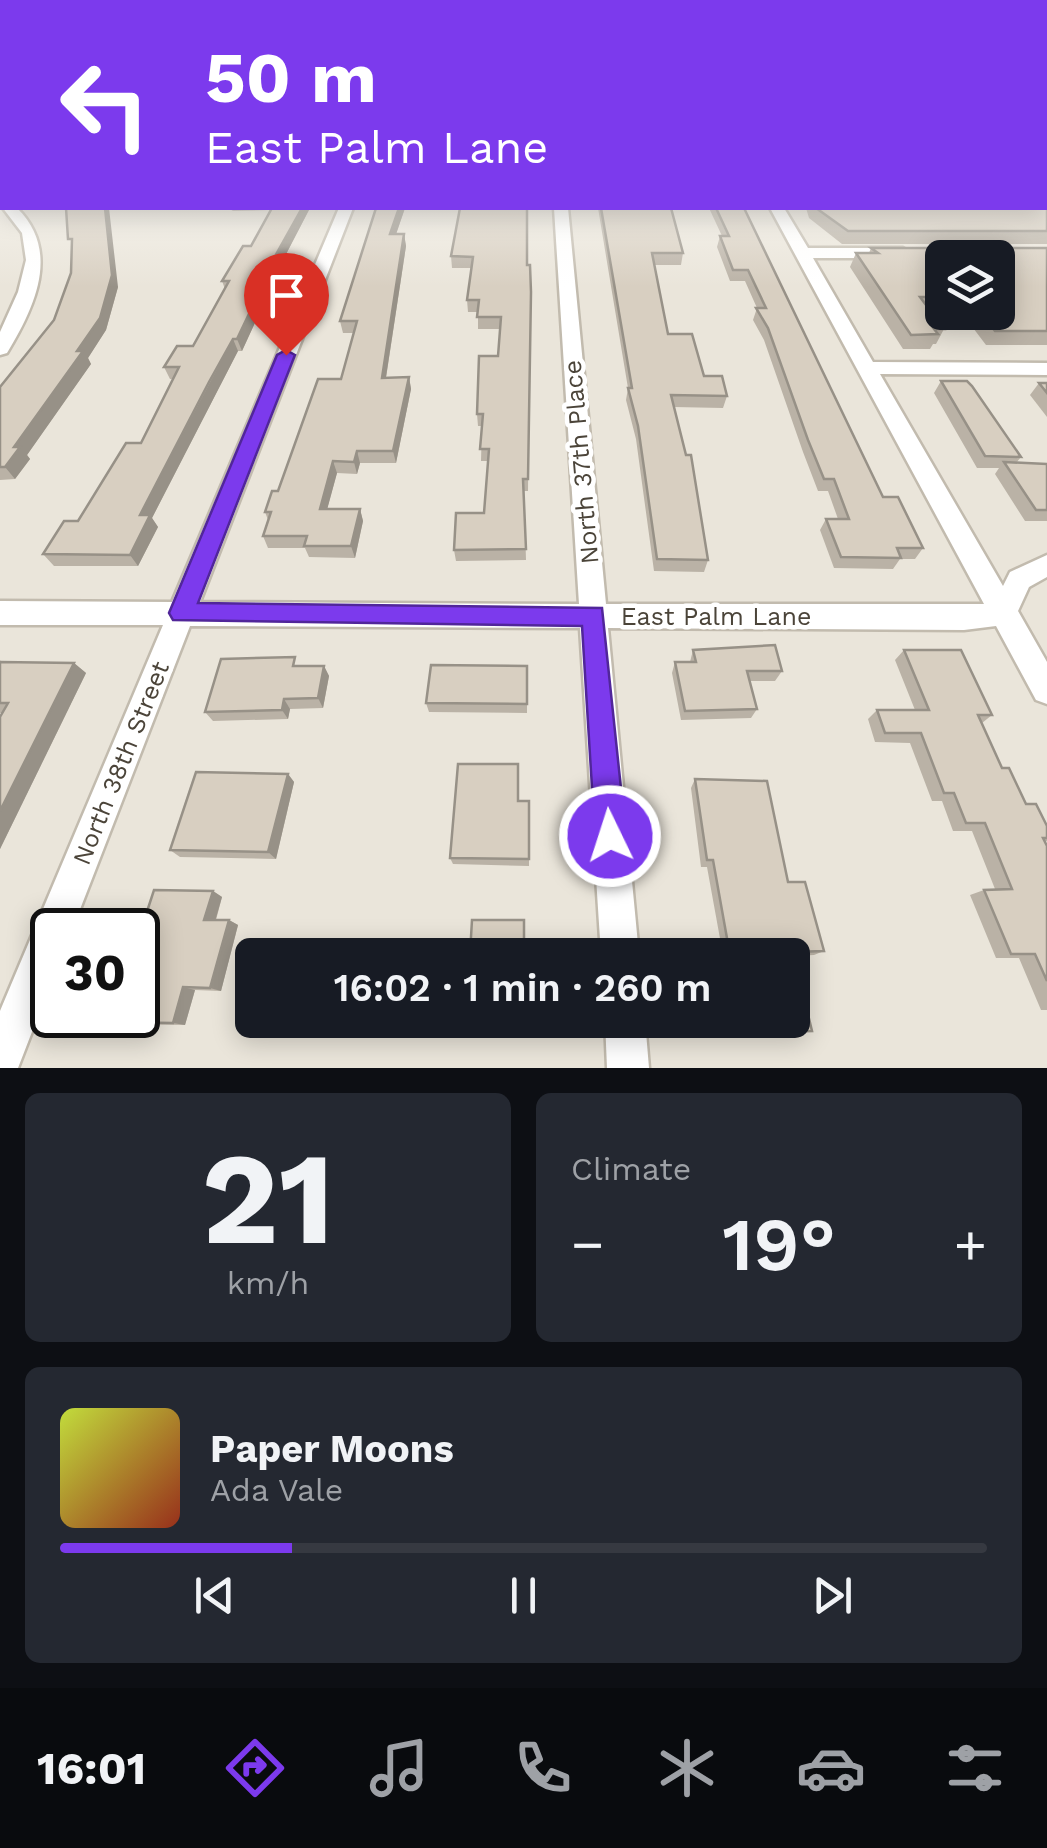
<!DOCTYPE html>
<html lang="en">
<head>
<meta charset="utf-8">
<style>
  :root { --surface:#171b24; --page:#242831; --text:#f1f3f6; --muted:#9ea1a6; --line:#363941; --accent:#7c3aed }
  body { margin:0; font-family:"Work Sans",sans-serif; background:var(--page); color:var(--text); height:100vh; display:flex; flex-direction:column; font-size:38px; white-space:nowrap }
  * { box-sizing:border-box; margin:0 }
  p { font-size:32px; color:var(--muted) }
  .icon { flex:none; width:55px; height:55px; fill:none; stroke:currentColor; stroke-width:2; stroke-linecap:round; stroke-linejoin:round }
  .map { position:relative; height:1068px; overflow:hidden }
  .panel { display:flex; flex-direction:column; gap:25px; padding:25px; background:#0d0f14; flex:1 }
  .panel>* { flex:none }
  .top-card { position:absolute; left:0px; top:0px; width:1048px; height:210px; box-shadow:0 5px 25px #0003; background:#7c3aed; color:#fff; overflow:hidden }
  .tools { position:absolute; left:925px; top:240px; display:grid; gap:20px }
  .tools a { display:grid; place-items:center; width:90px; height:90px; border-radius:15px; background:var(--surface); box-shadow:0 5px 25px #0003; font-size:50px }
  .speed { position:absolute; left:30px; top:908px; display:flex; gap:20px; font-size:50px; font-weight:700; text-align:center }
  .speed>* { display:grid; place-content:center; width:130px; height:130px; border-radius:50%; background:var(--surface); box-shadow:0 5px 25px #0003; line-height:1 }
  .speed .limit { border:5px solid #111; border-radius:15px; background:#fff; color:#111 }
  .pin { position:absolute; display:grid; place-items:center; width:85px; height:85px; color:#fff; margin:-102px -42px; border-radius:50% 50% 50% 0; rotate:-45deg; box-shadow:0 0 10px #0007 }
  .pin .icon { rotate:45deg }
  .me { position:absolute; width:110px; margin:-55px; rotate:356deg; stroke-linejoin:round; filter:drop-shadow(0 0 8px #0008) }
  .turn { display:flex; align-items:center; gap:35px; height:210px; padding:0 40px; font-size:45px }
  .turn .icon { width:130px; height:130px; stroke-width:2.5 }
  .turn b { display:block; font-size:70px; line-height:85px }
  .big { font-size:75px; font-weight:600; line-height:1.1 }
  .panel .tile { flex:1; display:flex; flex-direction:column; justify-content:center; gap:15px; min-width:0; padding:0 35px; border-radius:15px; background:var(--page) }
  .panel .dial { align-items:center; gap:0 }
  .dial b { font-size:130px; line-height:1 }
  .song { display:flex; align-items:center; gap:30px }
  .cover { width:120px; height:120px; border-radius:15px; background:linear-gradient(135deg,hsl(70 70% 55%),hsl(10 70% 35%)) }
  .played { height:10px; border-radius:5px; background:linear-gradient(90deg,var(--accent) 25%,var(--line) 25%) }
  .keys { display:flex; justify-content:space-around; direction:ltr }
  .heat { display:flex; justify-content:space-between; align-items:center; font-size:55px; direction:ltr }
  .panel .tiles { flex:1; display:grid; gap:25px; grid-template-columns:1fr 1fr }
  .tile:last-child { grid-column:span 2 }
  .trip { position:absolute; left:235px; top:938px; width:575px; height:100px; border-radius:15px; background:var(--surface); box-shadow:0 5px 25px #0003; font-weight:600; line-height:100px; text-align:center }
  .dock { display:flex; height:160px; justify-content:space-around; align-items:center; background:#090b0e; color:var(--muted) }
  .dock .icon { width:70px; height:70px }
  .dock .current { color:var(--accent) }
  .dock b { font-size:45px; color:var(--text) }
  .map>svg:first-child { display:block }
  .residential { fill:#eae5da; fill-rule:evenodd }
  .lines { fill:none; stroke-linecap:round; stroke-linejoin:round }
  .minor-casing { stroke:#c2bbae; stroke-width:5 }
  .minor { fill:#fff; fill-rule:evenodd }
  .wall { fill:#bab2a6 }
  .shaded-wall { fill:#979187 }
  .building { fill:#d8cfc1; stroke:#979187; stroke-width:2.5 }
  .route { fill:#7c3aed; stroke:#51269a; stroke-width:2.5 }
  .labels { text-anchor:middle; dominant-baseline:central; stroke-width:9; stroke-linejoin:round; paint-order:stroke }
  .street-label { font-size:25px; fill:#4b4439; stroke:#fff }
</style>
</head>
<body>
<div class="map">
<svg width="1047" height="1068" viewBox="0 0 1047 1068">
  <rect width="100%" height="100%" fill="#f6f3ec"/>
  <!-- residential -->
  <path class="residential" d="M0,138L2,208H1045L1047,156V1068H0ZM942,258H998V312H942ZM52,930H138V1015H52ZM252,955H792V1020H252Z"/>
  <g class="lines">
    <defs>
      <g id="minor">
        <rect x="0" y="173" width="2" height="8"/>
        <path d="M2,207L17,208C61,251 35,307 7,353L0,355V332L18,292L26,260L22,233Z"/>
        <path d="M339,208H353L200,602L579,604L554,208H568L606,604H984L770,208H784L808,248H903L911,253L903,258H813L873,362L1047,363V375L880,374L1003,586L1010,572L1047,555V577L1029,587L1018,611L1047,662V704L1036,700L996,626L964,630L608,628L639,955H601L580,628L190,626L72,930H52V980L18,1068H0V1011L163,625H0V601L172,602Z"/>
        <path d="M605,1020H645L649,1068H607Z"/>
      </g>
    </defs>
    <!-- minor casing -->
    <use href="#minor" class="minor-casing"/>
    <!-- minor -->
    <use href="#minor" class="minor"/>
  </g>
  <!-- wall -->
  <g class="wall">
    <path d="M1047,138V244H842L809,218L806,208H1045Z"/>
    <path d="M228,208H310L270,285L271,288L242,351H238L152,518L158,527L138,566H54L43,554L78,521L141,443L173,379H170L164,367L193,346L225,289L222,281L251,246L270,210L233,211Z"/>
    <path d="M376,208H405L396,234H404L406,246L386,378L409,377L411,389L396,463H360L357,474L337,473L327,509H360L363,521L355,558L309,557L305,548H268L263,536L268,520L265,512L278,491L341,379L354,333H343L340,321Z"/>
    <path d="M460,208L527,265H530L528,491H524L526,560L456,561L454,550L484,513L488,461H481L482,426H478L477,414L498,356L500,329H478V312H468L467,300L471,268H452L451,256Z"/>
    <path d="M598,208H671L683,253L681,265H654L668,334L704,376L727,396L723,408L674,407L708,560L704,572L654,571L636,439L626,400L628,388Z"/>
    <path d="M709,208H744L883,497L923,548L915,559H900L893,569L834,568L820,530L826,519H838L828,491H818L803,452L764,340L753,320L757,308L745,281H730L717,247L720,236H722Z"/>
    <path d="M72,246L118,287L106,330L88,358L91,364L27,455L30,459L15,479L0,480V387L54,320L71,273Z"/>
    <path d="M871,248H1047V345H986L961,312H998L942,258V311H930L944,329L936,344H933L930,349H903L850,267L856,253H869Z"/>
    <path d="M941,381L1021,457L1016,463L1047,464V521H1025L995,474L999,468H977L934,393Z"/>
    <path d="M1039,383H1047V417L1030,395Z"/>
    <path d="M693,650L782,671L775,681H750L757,709L751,718L681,720L672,673L675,662H690Z"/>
    <path d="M904,650L992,715L982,723L1002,768L1026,804L1047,826V841L1045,842L1047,846V1010H1041L1019,958H996L970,895L984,890L995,889L972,831H953L942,801H932L910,743L875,742L868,719L877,710H915L895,660Z"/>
    <path d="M0,660L1,662L74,663L86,673L0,849V717L2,713H0Z"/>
    <path d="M300,666H324L329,676L323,708L290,709L288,719L213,721L205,712Z"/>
    <path d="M527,666V713L429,712L426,703Z"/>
    <path d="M288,774L294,782L276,859L180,857L170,850Z"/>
    <path d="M695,779L788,882L824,951L814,955L794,956L812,1031L738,1035L735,1020H792V955H723L707,867H701L691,788Z"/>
    <path d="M518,801H529V866L453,864L450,858Z"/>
    <path d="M213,891L222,897L216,920H229L238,925L221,991L195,990L185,1025L123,1024L109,1022Z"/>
    <path d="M525,1020V1037H471L469,1036Z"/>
  </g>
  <!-- shaded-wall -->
  <g class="shaded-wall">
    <path d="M105,208H109L118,287L106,330L88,358L91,364L27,455L30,459L15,479L5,467L14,447L77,351Z"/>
    <path d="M302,208H310L270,285L271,288L242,351L237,339L264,276Z"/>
    <path d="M399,208H405L392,246L390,234Z"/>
    <path d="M404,234L406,246L384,390L382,378Z"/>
    <path d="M233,339L238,351L152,518L158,527L138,566L130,555L140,515Z"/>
    <path d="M409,377L411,389L396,463L393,451Z"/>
    <path d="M357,451L360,463L357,474L354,462Z"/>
    <path d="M333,461L337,473L324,521L320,509Z"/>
    <path d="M360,509L363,521L355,558L351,546Z"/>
    <path d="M74,663L86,673L0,849V811Z"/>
    <path d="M324,666L329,676L323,708L318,698Z"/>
    <path d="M284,699L290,709L288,719L282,710Z"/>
    <path d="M288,774L294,782L276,859L268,852Z"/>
    <path d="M213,891L222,897L214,925L204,920Z"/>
    <path d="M229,920L238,925L221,991L210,988Z"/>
    <path d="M183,987L195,990L185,1025L173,1023Z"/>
  </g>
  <!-- building -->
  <g class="building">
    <rect x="0" y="138" width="2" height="13"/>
    <path d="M1045,139L1047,140V231H848L816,208H1045Z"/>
    <path d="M66,208H105L112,275L100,318L77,351H83L14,447H20L5,467H0V387L54,320L71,273L72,239H68Z"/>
    <path d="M272,208H302L264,276H267L237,339H233L209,382L140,515H150L130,555L43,554L64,521H78L126,443H141L179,367H164L177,346H193L229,281H222L243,246H251Z"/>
    <path d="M376,208H399L390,234H404L382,378L409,377L393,451H357L354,462L333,461L320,509H360L351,546H304L307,536H263L271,512H265L272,491H278L318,379H341L357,321H340Z"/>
    <path d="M460,208H527V265H530L531,292L528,479H523L526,549L454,550L456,513H484L489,449H480L483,414H477L479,356H498L501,317H477L479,300H467L473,257L451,256Z"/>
    <path d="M601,208H671L683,253H652L668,334H692L704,376H722L727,396L671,395L686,455H691L708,560L657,559L638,426L628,388H632Z"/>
    <path d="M716,208H744L883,497H898L923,548H897L901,558L841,557L826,519H849L834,479H824L808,440L768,328L756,308H766L748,270H733L720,236H729Z"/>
    <path d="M871,248H1047V331H995L980,312H998V258H942V297H920L944,329H934L938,334L911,335L856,253H878Z"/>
    <path d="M941,381H967L972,386L1021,457L985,456Z"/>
    <path d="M1039,383H1047V393Z"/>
    <path d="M1004,462L1047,464V510H1036Z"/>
    <path d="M775,645L782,671H747L757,709L685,711L675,662H696L693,650Z"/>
    <path d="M904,650H961L992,715H978L1002,768H1009L1026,804H1036L1047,826V838H1043L1047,846V981L1035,954H1011L984,890L1012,889L985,823H966L954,793H944L921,733H885L877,710H929Z"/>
    <path d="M295,657L293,666H324L318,698L284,699L282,710L205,712L221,659Z"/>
    <path d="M0,662L74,663L0,811V717L8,703H0Z"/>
    <path d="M431,665L527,666V704L426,703Z"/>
    <path d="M458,764H518V801H529V859L450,858Z"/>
    <path d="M196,772L288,774L268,852L170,850Z"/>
    <path d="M695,779L767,781L788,882H805L824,951L793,952L812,1031L745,1033L743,1020H792V955H730L713,860H707Z"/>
    <path d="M154,890L213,891L204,920H229L210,988L183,987L173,1023L109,1022L111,1015H138V939Z"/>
    <path d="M472,920H524V955H452L470,954Z"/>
    <path d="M470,1020H525V1035L469,1036Z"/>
  </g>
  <!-- sky -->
  <linearGradient id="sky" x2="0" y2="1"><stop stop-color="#8fc1ec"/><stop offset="0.48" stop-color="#fbfaf6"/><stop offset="1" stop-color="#fbfaf6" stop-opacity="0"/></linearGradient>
  <rect width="1047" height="287" fill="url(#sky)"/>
  <!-- route -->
  <path class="route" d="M286,350L295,355L198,603L602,608L626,836L622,847L610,852L599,847L595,836L582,626L173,620L169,613L277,355Z"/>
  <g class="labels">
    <!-- street labels -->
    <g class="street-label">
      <text transform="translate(581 462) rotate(-95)">North 37th Place</text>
      <text x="716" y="616">East Palm Lane</text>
      <text transform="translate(121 763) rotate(-68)">North 38th Street</text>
    </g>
  </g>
</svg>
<div class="tools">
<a><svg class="icon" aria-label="layers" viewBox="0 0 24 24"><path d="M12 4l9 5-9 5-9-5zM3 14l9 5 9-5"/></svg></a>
</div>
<div class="speed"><div class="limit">30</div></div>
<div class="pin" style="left:286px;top:355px;background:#d93025"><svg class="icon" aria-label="arrive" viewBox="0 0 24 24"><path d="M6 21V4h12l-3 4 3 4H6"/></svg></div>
<svg class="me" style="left:610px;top:836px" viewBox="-20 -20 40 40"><circle r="17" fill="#7c3aed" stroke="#fff" stroke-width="3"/><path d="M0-11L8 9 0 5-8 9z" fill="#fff"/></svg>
<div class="trip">16:02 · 1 min · 260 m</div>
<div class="top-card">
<div class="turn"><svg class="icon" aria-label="left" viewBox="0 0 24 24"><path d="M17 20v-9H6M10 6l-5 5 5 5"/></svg><div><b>50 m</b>East Palm Lane</div></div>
</div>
</div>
<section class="panel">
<div class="tiles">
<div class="tile dial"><b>21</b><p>km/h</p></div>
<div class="tile"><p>Climate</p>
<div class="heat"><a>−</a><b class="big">19°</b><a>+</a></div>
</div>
<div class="tile">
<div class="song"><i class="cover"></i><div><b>Paper Moons</b><p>Ada Vale</p></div></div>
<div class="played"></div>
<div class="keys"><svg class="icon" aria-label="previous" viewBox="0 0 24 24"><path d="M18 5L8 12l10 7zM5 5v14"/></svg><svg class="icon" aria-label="pause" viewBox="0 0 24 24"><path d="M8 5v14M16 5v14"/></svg><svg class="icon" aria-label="next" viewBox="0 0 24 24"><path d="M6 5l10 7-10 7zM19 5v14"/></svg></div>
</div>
</div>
</section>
<nav class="dock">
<b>16:01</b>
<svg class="icon current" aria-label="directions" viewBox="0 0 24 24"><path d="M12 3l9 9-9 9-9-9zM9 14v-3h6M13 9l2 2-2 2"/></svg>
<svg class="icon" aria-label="music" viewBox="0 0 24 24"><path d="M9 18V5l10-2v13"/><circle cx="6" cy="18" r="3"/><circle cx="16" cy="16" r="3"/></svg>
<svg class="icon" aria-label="phone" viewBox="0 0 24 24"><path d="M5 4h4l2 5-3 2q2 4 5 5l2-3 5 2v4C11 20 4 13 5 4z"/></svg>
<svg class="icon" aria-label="climate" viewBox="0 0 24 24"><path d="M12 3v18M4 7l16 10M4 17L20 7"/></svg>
<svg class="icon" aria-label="car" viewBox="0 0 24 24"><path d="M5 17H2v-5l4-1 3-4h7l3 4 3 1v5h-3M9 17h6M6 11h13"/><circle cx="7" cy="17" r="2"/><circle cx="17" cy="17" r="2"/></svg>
<svg class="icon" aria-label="filters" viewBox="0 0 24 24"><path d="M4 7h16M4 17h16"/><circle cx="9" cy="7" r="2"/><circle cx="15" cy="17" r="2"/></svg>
</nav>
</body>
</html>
